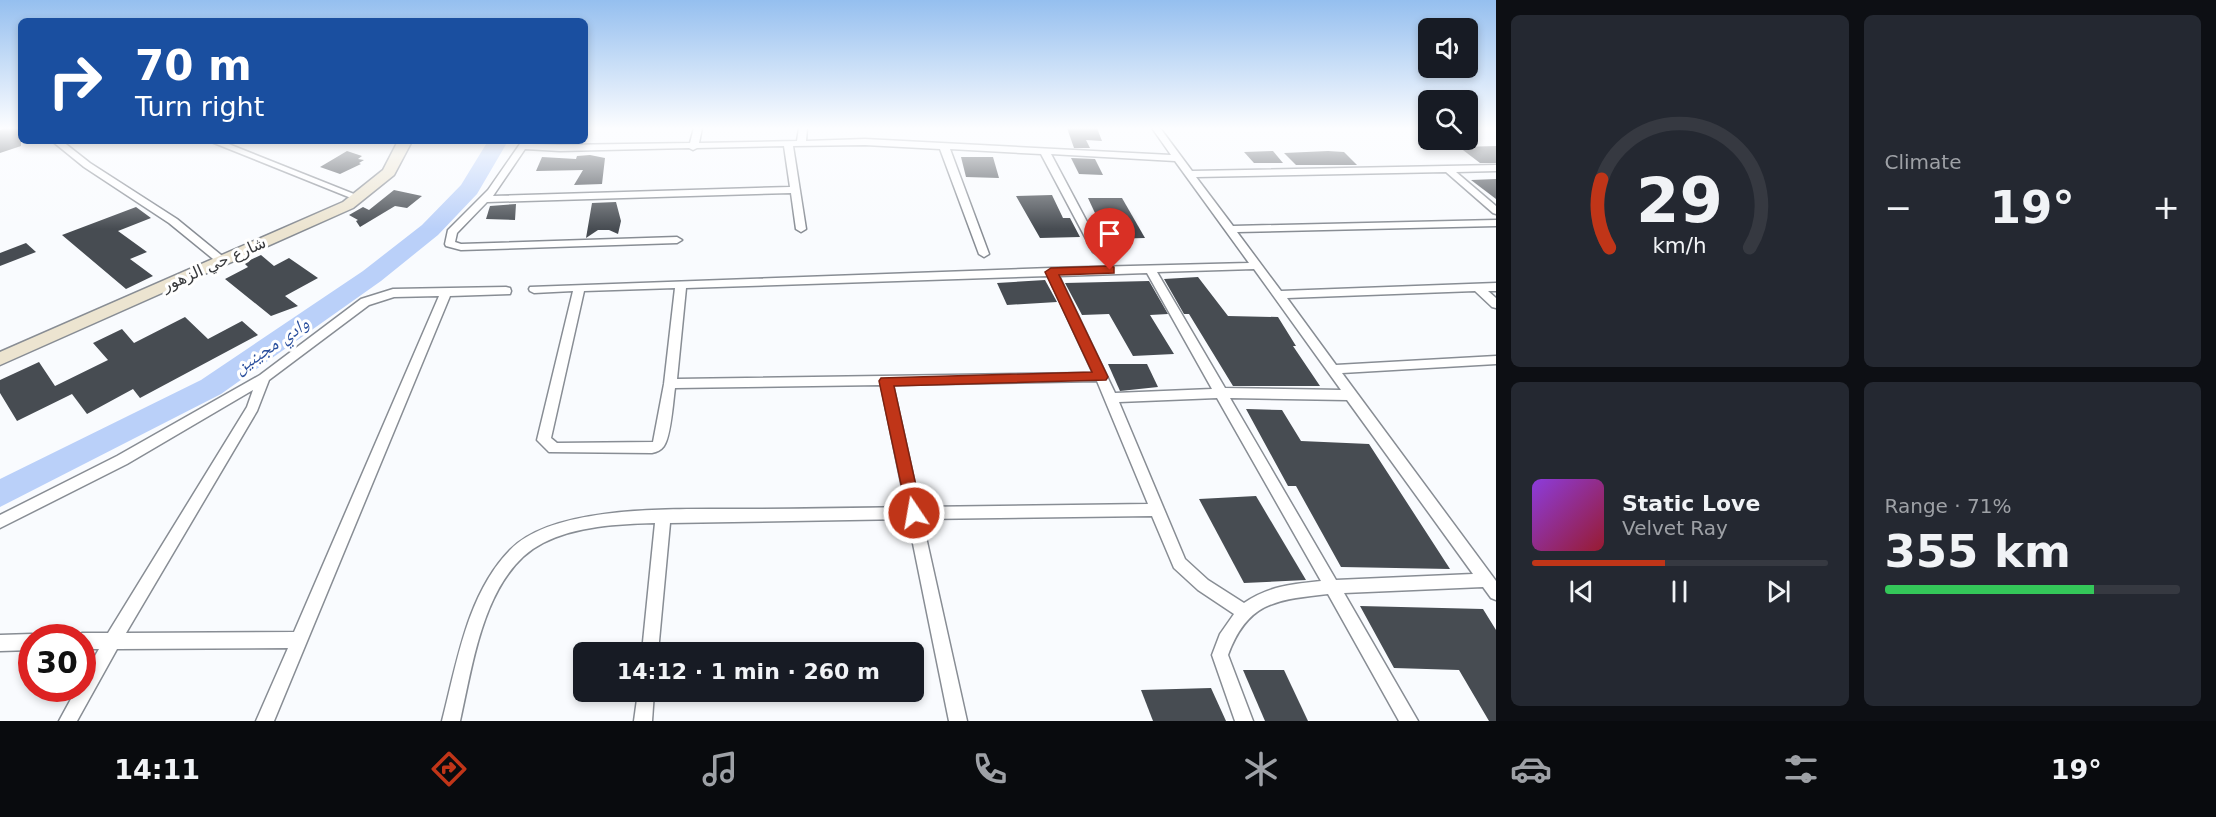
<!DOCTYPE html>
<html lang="en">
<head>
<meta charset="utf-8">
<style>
  :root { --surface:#171b24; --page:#242831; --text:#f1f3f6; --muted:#9ea1a6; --line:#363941; --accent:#c03518 }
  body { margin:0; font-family:"DejaVu Sans","Noto Naskh Arabic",sans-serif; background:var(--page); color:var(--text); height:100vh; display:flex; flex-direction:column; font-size:22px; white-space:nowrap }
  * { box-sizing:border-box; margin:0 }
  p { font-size:20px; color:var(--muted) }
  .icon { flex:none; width:33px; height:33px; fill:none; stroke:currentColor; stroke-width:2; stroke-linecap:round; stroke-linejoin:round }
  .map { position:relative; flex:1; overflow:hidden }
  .sheet { display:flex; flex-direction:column; gap:15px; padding:15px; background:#0d0f14; width:720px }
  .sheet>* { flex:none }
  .hud { position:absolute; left:18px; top:18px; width:570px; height:126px; border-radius:9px; box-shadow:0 3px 9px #0003; background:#1a4fa0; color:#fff; overflow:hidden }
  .buttons { position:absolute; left:1418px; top:18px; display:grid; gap:12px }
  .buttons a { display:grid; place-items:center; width:60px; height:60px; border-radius:9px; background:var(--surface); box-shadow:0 3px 9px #0003; font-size:30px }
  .speed { position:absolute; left:18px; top:624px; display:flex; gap:12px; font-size:30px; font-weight:700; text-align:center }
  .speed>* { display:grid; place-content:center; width:78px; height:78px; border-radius:50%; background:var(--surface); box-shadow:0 3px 9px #0003; line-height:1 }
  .speed .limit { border:9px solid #d22; background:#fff; color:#111 }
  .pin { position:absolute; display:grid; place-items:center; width:51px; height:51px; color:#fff; margin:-62px -26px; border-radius:50% 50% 50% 0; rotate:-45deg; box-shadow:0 0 6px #0007 }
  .pin .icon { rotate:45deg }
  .me { position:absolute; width:66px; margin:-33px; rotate:348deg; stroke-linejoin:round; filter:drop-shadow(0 0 4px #0008) }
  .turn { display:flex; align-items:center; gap:21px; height:126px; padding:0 18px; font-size:27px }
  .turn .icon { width:78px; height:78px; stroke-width:2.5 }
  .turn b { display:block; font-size:42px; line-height:51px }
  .big { font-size:45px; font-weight:800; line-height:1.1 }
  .sheet .card { flex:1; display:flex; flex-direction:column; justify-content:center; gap:9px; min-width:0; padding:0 21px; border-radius:9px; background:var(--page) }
  .sheet .dial { align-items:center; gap:0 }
  .dial svg { height:156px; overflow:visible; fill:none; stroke:var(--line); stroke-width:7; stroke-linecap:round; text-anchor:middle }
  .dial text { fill:var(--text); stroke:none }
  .song { display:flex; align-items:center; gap:18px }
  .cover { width:72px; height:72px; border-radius:9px; background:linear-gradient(135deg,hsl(270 70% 55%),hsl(350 70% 35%)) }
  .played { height:6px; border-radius:3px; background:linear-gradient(90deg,var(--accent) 45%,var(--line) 45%) }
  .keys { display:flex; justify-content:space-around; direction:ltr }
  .heat { display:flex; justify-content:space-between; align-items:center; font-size:33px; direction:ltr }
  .charge { height:9px; border-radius:4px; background:linear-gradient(90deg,#34c759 71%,var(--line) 0) }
  .sheet .tiles { flex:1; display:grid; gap:15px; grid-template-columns:repeat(2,1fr) }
  .trip { position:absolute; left:573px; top:642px; width:351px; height:60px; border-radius:9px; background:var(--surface); box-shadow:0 3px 9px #0003; font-weight:800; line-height:60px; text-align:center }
  .dock { display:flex; height:96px; justify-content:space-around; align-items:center; background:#090b0e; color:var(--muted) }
  .dock .icon { width:42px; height:42px }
  .dock .current { color:var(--accent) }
  .dock b { font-size:27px; color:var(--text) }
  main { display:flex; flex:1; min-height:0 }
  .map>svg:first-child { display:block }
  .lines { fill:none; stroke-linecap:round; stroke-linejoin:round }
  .river { fill:#bad0f9; fill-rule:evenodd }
  .building { fill:#474c52 }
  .street-casing { stroke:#888d94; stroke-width:3 }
  .secondary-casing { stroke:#888d94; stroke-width:3 }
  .street { fill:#fff; fill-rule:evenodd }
  .secondary { fill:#ece4d0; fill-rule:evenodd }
  .route { fill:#c03518; stroke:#7d2210; stroke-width:1.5 }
  .labels { text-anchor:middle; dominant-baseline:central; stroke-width:6; stroke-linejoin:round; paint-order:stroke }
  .street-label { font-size:16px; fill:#383a3d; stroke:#fff }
  .water-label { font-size:18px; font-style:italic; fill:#294e9c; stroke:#fff }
</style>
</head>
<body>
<main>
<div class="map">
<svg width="1496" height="721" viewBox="0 0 1496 721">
  <rect width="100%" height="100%" fill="#f9fbfe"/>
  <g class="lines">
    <!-- river -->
    <path class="river" d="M488,141H508L477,194L438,235L381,281L221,394L0,507V479L201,380L363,271L422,225L461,185Z"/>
  </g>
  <!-- building -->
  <g class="building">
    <path d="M6,128H21V146L0,153V130Z"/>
    <path d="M1067,128H1097L1102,141L1086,140L1090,148H1074Z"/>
    <path d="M1496,146V163H1480L1459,147Z"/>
    <path d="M347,151L362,156L358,159L364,160L359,163L361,164L340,174L320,167Z"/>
    <path d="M1273,151L1283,163H1254L1244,152Z"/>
    <path d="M1328,151L1344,152L1357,165H1296L1284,153Z"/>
    <path d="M590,155L605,158L602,184L574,185L583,170L536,171L542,157L576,159L577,156Z"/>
    <path d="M961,157H993L999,178L966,177Z"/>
    <path d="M1071,158L1095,159L1103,175L1079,174Z"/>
    <path d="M1496,179V199L1471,180Z"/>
    <path d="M394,190L422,196L407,208L395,206L360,227L356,221L358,220L349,215L363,207L369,210Z"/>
    <path d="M1052,195L1063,218H1070L1080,237L1040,238L1016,196Z"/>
    <path d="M1088,198H1122L1145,238L1107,239Z"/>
    <path d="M616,202L621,221L618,234L609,230H598L586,238L592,203Z"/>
    <path d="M516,204L515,220L486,219L490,206Z"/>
    <path d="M136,207L151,218L118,231L147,252L130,259L153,276L126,289L62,235Z"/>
    <path d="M26,243L36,252L0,266V253Z"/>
    <path d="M261,255L274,266L289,258L318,278L285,296L298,306L271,316L225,279L248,267L244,263Z"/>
    <path d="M1198,277L1228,316L1278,317L1296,346H1293L1320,386H1233L1189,314H1184L1164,279Z"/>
    <path d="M1045,280L1057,302L1007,305L997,283Z"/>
    <path d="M1149,281L1168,314L1150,315L1174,354L1133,356L1109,314L1082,315L1065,283Z"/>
    <path d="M185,317L208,339L242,321L258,335L140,398L133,389L87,414L72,394L17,421L0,393V380L39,362L55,386L108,360L93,343L122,329L134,343Z"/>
    <path d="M1108,364H1147L1158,387L1120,391Z"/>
    <path d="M1246,409L1282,410L1301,441L1369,444L1450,569L1341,567L1296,486H1288Z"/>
    <path d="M1256,496L1306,580L1244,583L1199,499Z"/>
    <path d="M1360,606L1483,609L1496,630V721H1489L1459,670L1394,668Z"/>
    <path d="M1243,670H1284L1308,721H1265Z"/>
    <path d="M1211,688L1226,721H1153L1141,690Z"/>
  </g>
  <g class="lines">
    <defs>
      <g id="street">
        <path d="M694,128H702L699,143L797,141L799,128H807L806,141L865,139L1171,155L1152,128H1160L1192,171L1496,165V171L1456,172L1496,206V214L1493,213L1446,172L1196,177L1233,226L1496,220V226L1237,232L1281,291L1496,283V291H1488L1496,298V308L1492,307L1475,291L1287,298L1336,365L1496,356V364L1342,373L1496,581V600L1491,598L1483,587L1344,593L1418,721H1399L1328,594C1277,600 1248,601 1228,655L1253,721H1235L1212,655L1220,634L1234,614L1198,590L1174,568L1152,516L922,519L967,721H949L908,519L670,523L658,652H642L655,523C618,524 576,526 543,543C484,573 473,664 460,721H442C457,663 467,594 510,550C556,502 688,510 751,509C803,509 854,508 906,507L881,385L675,388C673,402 671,436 664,446C661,450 657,452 652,453L549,452L537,440L573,291L534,293L530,291L529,289L530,287L1051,268L1249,263L1175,161L1051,154L1103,252L1098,255L1093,252L1041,154L950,149L989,254L984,257L979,254L940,149L865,145L793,146L806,229L801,232L796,229L791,193L487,202L457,233L455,242L461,244L677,237L682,240L677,243L461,250L446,246L445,244L448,230L488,190L522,141H531L529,144L560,145L690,143ZM784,146L790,187L493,196L525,149L560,151L689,148L693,150L697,148ZM1254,269L1341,390L1225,388L1157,272ZM1147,273L1212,389L1115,393L1059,276ZM1048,276L1093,373L677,379L686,288ZM675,288L664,384L653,442L557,443L551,438L584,291ZM1097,381L1148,504L920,507L893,385ZM1217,398L1321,581C1292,584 1269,586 1244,603L1208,580L1185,559L1119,402ZM1230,398L1347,400L1473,574L1336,580Z"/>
        <path d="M52,141H62L90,163L177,219L226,259L227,261L226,263H218L169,223L84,167Z"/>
        <path d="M209,141H221L364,198L359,201L356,200Z"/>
        <path d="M506,287L510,288L511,291L510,294L450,296L274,721H256L288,648L117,649L77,721H59L77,688H82V678L99,649H82V638H75L76,636L82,633H108L247,407L253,390L127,464L0,528V515L117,456L260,375L361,299L393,289ZM439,296L294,632L126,633L257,411L269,380L369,305L394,297Z"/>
        <path d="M32,634L38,638H32V650L0,651V635Z"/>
        <path d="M638,692H654L652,721H634Z"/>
      </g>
      <path id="secondary" d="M398,141H412L394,175L353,208L0,365V352L343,202L383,170Z"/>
    </defs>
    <!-- street casing -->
    <use href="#street" class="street-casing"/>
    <!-- secondary casing -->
    <use href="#secondary" class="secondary-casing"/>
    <!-- street -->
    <use href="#street" class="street"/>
    <!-- secondary -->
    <use href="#secondary" class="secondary"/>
  </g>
  <!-- sky -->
  <linearGradient id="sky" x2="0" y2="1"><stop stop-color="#95bfef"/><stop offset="0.56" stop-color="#fcfdff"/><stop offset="1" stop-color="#fcfdff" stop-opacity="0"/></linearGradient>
  <rect width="1496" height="229" fill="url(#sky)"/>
  <!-- route -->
  <path class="route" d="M1110,266L1114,267V273L1059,275L1108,377L1106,380L894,386L922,513L920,517H908L879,381L881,378L1092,372L1045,272L1051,268Z"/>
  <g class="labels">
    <!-- street labels -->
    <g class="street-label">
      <text transform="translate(214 264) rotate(-24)">شارع حي الزهور</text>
    </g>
    <!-- water labels -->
    <g class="water-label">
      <text transform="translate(271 345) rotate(-34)">وادي مجينين</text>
    </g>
  </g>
</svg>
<div class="buttons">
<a><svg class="icon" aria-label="sound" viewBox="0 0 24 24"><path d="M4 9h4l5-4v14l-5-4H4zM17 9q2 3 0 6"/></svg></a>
<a><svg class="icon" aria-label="search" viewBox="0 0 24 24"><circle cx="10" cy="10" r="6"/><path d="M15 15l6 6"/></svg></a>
</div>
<div class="speed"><div class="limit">30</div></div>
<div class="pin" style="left:1110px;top:270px;background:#d93025"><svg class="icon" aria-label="arrive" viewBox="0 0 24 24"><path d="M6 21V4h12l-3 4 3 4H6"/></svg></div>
<svg class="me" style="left:914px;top:513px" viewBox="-20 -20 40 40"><circle r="17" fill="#c03518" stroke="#fff" stroke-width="3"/><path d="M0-11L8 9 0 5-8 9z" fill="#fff"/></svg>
<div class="trip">14:12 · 1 min · 260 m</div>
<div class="hud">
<div class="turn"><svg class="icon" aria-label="right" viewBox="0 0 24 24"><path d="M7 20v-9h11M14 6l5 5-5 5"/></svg><div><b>70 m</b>Turn right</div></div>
</div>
</div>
<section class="sheet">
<div class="tiles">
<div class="card dial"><svg viewBox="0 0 100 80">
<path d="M14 69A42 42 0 1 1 86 69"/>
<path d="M14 69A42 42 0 0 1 10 34" stroke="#c03518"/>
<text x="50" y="56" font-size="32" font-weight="700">29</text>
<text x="50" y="72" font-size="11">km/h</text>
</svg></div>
<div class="card"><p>Climate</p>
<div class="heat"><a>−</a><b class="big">19°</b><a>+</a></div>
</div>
<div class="card">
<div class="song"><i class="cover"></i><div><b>Static Love</b><p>Velvet Ray</p></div></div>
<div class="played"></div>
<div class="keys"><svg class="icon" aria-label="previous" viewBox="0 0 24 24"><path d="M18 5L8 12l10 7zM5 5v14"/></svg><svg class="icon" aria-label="pause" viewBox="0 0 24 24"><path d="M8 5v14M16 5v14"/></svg><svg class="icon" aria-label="next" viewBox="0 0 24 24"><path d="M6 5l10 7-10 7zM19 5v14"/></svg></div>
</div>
<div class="card"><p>Range · 71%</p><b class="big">355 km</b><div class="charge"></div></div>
</div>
</section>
</main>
<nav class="dock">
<b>14:11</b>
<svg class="icon current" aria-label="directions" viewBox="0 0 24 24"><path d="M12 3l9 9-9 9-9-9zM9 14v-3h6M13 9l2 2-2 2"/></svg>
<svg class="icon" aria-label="music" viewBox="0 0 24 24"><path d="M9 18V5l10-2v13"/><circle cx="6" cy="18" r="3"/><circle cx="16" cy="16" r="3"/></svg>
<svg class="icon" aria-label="phone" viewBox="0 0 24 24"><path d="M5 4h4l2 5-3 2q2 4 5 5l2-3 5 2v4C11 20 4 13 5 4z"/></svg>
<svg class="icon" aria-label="climate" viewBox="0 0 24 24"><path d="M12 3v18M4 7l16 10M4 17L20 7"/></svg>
<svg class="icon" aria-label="car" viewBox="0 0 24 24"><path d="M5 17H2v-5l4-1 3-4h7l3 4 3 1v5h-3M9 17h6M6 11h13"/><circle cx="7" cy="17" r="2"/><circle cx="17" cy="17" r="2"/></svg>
<svg class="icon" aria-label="filters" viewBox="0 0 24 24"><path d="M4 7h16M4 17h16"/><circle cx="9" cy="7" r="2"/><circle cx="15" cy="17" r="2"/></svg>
<b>19°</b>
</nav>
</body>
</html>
